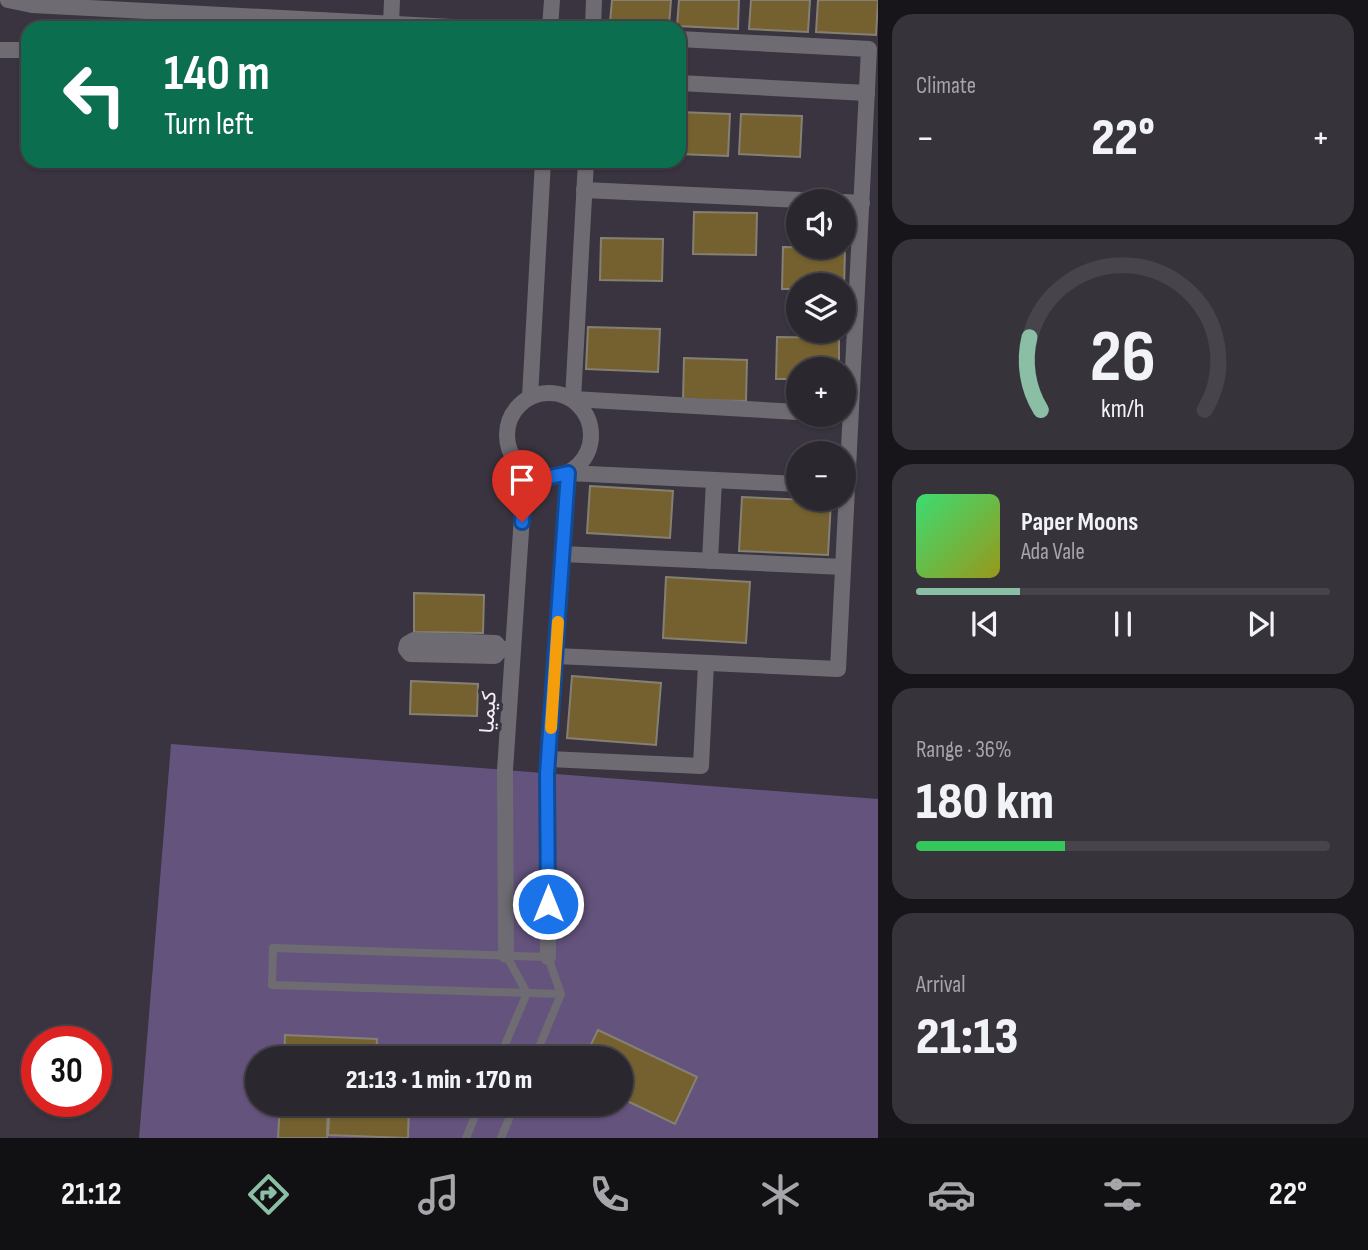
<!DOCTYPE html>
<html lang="en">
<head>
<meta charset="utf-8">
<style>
  :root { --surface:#2b272f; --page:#37333b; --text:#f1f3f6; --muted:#a6a5aa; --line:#47444b; --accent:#8abfa5 }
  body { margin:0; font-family:"Sofia Sans Condensed",Vazirmatn,sans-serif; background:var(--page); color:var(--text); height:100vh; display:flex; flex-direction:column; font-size:26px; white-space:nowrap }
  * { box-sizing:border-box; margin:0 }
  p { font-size:23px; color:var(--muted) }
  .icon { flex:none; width:38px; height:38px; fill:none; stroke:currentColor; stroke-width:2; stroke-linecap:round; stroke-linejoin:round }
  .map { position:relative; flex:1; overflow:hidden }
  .details { display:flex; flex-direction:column; gap:14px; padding:14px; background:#18151a; width:490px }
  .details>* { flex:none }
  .hud { position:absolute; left:21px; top:21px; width:665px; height:147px; border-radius:21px; box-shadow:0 2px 5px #0004,0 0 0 2px var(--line); background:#0b6e4f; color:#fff; overflow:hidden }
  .tools { position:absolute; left:786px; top:189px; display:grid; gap:14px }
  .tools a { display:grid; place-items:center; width:70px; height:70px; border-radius:50%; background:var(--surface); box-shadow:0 2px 5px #0004,0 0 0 2px var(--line); font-size:35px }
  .speed { position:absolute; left:21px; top:1026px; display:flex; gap:14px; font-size:35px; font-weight:700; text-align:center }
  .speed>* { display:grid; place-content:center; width:91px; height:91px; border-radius:50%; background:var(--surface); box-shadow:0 2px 5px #0004,0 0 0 2px var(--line); line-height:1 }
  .speed .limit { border:10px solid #d22; background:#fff; color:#111 }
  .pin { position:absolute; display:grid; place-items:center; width:60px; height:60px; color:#fff; margin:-72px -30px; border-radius:50% 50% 50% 0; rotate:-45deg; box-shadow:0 0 7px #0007 }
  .pin .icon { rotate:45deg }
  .me { position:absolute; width:77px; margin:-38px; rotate:0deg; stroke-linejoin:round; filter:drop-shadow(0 0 5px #0008) }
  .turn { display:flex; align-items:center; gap:24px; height:147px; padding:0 28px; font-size:32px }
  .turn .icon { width:91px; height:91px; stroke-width:2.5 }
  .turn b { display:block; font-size:49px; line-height:60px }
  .big { font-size:52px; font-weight:800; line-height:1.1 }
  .details .card { flex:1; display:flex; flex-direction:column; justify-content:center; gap:10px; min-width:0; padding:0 24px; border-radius:21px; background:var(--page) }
  .details .dial { align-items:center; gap:0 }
  .dial svg { height:182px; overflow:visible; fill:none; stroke:var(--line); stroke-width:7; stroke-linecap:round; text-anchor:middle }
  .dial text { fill:var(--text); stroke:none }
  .song { display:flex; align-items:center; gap:21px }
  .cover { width:84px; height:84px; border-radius:10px; background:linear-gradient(135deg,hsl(140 70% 55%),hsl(60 70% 35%)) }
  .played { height:7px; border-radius:4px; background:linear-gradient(90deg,var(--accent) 25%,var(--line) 25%) }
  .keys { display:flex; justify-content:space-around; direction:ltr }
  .heat { display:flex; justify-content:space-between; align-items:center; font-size:38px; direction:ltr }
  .charge { height:10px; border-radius:5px; background:linear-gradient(90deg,#34c759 36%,var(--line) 0) }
  .trip { position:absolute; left:245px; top:1046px; width:388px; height:70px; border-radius:35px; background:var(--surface); box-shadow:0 2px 5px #0004,0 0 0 2px var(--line); font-weight:800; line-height:70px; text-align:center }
  .menu { display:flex; height:112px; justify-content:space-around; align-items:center; background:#111013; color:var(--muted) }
  .menu .icon { width:49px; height:49px }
  .menu .on { color:var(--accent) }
  .menu b { font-size:32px; color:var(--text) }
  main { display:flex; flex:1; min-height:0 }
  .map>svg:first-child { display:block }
  .green { fill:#64537d; fill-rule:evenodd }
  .building { fill:#74612f; stroke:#858073; stroke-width:2 }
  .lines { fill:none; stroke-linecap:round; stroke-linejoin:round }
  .lane { stroke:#6e6c72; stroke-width:8 }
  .street { stroke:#6e6c72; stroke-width:16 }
  .route-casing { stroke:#114b97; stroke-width:18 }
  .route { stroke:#1a73e8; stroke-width:12 }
  .slow { stroke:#f59e0b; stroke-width:12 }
  .labels { text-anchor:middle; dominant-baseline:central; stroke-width:7; stroke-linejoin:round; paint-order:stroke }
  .street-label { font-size:21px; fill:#f2eff6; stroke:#39343f }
</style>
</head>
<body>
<main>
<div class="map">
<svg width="878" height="1138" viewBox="0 0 878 1138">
  <rect width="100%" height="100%" fill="#39343f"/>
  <!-- green -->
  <path class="green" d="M171,744L878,799V1138H139ZM257,1059H621V1104H257Z"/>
  <!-- building -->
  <g class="building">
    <path d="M612,0H671L669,26L610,22Z"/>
    <path d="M679,0H739L738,29L677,26Z"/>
    <path d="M751,0H810L808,32L749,29Z"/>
    <path d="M818,0H878L876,35L816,32Z"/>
    <path d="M679,112L730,114L728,156L679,154Z"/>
    <path d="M741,114L802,116L800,157L739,154Z"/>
    <path d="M694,212L757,213L756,255L693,254Z"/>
    <path d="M601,238L663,239L662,281L600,280Z"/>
    <path d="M783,247L845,248L844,290V285H798V289H782Z"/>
    <path d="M588,327L660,329L658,372L586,369Z"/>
    <path d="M777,337L839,338V369H798V379H776Z"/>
    <path d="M684,358L747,360L746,401L683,400Z"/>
    <path d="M590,486L673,491L670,538L587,533Z"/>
    <path d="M742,497L831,501L828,555L739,551Z"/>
    <path d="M666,577L750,582L746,643L663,638Z"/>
    <path d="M414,593L484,595L483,633L414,632Z"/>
    <path d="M572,676L661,683L656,745L567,738Z"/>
    <path d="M411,681L478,684L477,716L410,714Z"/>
    <path d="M598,1030L697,1077L675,1124L621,1098V1059H584Z"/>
    <path d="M285,1035L377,1039L376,1059H284Z"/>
    <path d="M280,1104H328L327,1138H278Z"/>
    <path d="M330,1104H409L408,1138L328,1135Z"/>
  </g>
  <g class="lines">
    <!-- lane -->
    <g class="lane">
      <path d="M499,1059L527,993L506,955"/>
      <path d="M534,1059L561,994L548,957L273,948L272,985L561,994"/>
      <path d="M466,1138L480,1104"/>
      <path d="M501,1138L515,1104"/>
    </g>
    <!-- street -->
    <g class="street">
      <path d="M8,0L32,5L471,28"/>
      <path d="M391,24L392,0"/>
      <path d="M550,28L552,0"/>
      <path d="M593,28L594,0"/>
      <path d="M0,50H28"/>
      <path d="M679,83L867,93"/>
      <path d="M586,161L573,399L798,412"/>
      <path d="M584,190L824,201"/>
      <path d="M844,202L862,203"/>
      <circle cx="549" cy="435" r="42"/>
      <path d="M530,397L543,161"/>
      <path d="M562,554L843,567"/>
      <path d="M710,561L714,480"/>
      <path d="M501,649L495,656L410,654L406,649L407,644L414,640L496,643L501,649H513"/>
      <path d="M556,656L838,669L869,49L679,39"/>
      <path d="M549,759L701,766L706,663"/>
      <path d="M506,955L505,770L525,471"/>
      <path d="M548,957L547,773L568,473L798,484"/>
    </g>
  </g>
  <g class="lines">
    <defs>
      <path id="route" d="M522,522L525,471L546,478L568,473L547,774L548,904"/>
    </defs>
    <!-- route casing -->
    <use href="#route" class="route-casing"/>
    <!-- route -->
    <use href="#route" class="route"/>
    <!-- slow -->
    <path class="slow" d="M551,728L558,622"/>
  </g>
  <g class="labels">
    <!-- street labels -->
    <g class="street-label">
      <text transform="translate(488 712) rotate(-86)">کیمیا</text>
    </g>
  </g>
</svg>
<div class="tools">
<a><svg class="icon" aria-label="sound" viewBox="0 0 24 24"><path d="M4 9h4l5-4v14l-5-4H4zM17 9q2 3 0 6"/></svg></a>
<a><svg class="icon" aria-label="layers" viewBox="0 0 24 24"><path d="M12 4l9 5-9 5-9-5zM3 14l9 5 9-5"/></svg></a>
<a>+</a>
<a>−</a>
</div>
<div class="speed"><div class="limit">30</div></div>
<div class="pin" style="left:522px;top:522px;background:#d93025"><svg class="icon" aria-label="arrive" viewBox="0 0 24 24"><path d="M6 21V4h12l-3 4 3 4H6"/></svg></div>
<svg class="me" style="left:548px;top:904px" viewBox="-20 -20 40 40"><circle r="17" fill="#1a73e8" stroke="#fff" stroke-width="3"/><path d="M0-11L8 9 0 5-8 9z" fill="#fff"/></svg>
<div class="trip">21:13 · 1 min · 170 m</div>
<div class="hud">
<div class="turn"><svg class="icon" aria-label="left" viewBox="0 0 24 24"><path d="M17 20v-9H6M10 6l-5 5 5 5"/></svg><div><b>140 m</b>Turn left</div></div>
</div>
</div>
<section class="details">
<div class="card"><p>Climate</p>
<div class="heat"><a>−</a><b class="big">22°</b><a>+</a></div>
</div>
<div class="card dial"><svg viewBox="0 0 100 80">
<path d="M14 69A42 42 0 1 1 86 69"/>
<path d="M14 69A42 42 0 0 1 9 37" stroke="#8abfa5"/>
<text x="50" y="56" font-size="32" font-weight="700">26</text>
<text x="50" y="72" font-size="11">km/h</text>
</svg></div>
<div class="card">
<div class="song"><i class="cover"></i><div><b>Paper Moons</b><p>Ada Vale</p></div></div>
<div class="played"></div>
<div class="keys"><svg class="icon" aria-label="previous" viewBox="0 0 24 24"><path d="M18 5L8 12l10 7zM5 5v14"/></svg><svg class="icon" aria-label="pause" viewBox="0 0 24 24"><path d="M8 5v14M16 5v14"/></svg><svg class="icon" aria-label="next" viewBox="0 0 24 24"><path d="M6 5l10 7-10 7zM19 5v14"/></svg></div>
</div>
<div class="card"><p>Range · 36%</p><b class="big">180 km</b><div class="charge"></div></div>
<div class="card"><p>Arrival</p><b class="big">21:13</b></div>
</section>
</main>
<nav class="menu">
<b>21:12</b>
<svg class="icon on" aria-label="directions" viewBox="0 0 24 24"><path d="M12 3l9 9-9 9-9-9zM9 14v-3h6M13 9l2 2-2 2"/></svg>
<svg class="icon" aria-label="music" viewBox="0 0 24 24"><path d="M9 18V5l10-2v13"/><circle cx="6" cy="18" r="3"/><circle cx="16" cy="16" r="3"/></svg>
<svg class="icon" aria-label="phone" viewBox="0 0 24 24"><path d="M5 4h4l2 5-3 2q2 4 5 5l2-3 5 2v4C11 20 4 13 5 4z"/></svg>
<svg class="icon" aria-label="climate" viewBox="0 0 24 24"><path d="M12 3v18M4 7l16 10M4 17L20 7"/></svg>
<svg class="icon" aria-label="car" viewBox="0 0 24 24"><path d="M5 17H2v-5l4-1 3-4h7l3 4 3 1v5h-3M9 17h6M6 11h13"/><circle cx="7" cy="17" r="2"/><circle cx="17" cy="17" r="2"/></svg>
<svg class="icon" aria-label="filters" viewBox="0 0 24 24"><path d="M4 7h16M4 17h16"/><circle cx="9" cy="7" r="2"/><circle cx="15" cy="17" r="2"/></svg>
<b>22°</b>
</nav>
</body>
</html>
